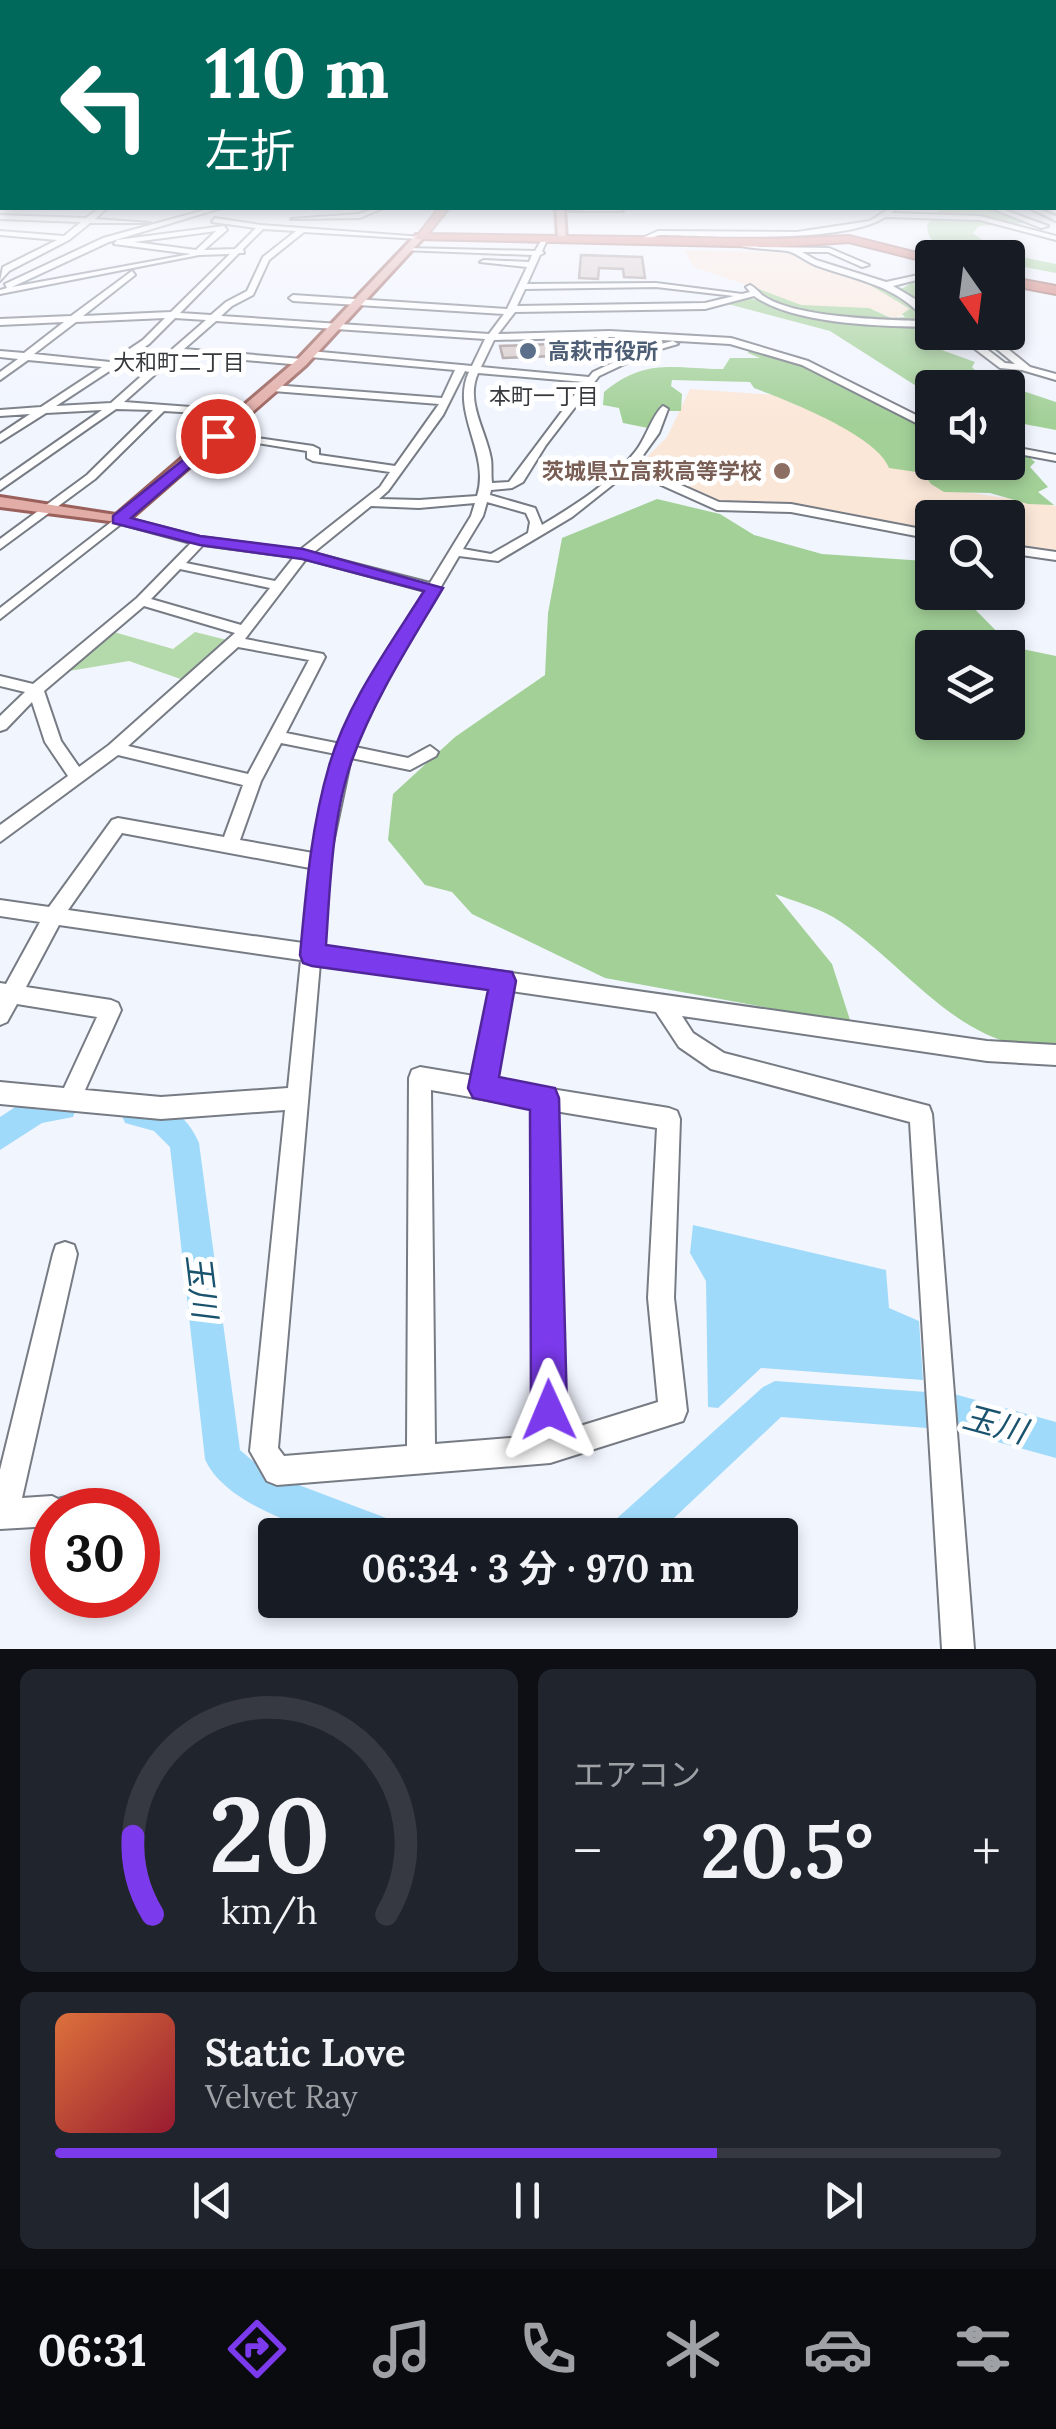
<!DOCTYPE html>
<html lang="ja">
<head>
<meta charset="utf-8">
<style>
  :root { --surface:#171b24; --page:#20242c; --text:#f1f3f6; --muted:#9ea1a6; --line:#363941; --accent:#7c3aed }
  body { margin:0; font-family:Lora,"Noto Sans JP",serif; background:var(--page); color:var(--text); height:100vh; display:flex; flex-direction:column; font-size:38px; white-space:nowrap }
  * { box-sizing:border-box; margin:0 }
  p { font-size:32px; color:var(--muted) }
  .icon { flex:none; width:55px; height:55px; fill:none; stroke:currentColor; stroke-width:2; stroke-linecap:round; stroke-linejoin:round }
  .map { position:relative; height:1649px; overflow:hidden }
  .sheet { display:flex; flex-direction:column; gap:20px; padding:20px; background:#0d0f14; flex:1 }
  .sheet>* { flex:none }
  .hud { position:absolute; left:0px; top:0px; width:1058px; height:210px; box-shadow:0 5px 15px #0003; background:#00695c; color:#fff; overflow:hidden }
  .needle { width:65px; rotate:166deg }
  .buttons { position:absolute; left:915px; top:240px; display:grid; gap:20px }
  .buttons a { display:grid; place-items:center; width:110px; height:110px; border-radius:10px; background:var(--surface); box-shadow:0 5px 15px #0003; font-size:50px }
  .speed { position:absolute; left:30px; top:1488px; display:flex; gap:20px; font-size:50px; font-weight:700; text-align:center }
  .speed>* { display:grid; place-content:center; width:130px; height:130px; border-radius:50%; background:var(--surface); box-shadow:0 5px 15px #0003; line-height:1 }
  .speed .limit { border:15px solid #d22; background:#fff; color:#111 }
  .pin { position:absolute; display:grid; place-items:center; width:85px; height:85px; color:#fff; margin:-42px; border:5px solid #fff; border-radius:50%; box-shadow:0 2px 10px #0007 }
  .me { position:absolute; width:110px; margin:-55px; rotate:359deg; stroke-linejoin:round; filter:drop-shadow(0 0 8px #0008) }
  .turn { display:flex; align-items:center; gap:35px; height:210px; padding:0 40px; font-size:45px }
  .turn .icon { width:130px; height:130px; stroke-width:2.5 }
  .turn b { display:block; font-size:70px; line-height:85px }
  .big { font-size:75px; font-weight:700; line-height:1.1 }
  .sheet .tile { flex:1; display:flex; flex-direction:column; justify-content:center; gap:15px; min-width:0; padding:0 35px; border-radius:15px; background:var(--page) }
  .sheet .dial { align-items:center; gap:0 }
  .dial svg { height:260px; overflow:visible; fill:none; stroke:var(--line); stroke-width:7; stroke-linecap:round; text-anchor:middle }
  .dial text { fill:var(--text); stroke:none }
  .song { display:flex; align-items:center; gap:30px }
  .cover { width:120px; height:120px; border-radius:15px; background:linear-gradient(135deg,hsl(20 70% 55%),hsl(350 70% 35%)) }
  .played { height:10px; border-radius:5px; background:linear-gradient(90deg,var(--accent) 70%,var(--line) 70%) }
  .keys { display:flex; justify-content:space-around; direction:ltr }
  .heat { display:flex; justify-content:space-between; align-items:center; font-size:55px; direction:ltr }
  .sheet .tiles { flex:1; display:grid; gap:20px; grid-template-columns:1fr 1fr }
  .tile:last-child { grid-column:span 2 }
  .trip { position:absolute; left:258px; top:1518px; width:540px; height:100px; border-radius:10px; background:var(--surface); box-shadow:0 5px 15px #0003; font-weight:700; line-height:100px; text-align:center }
  .menu { display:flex; height:160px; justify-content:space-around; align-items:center; background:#090b0e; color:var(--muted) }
  .menu .icon { width:70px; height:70px }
  .menu .active { color:var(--accent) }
  .menu b { font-size:45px; color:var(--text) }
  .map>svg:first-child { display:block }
  .education { fill:#fbe7d8 }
  .green { fill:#b4d9aa }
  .forest { fill:#a2d097; fill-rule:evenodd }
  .water { fill:#a0dafa }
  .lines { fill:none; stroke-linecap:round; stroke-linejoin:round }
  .river { fill:#a0dafa; fill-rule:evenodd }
  .building { fill:#d7cac9; stroke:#a09393; stroke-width:2.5 }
  .minor-casing { stroke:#767b84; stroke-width:4 }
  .major-casing { stroke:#9a615c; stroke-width:6 }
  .highway-casing { stroke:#9a615c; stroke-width:4 }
  .minor { fill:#fff; fill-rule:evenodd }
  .major { fill:#e2ada7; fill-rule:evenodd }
  .highway { fill:#cf766d; fill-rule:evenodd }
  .route { fill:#7c3aed; stroke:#51269a; stroke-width:2.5 }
  .service-dot { fill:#5c6f8a; stroke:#fff; stroke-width:4 }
  .education-dot { fill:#8d6e63; stroke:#fff; stroke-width:4 }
  .labels { text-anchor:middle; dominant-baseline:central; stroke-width:10; stroke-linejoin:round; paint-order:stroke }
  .far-service-label { font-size:22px; font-weight:bold; fill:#4e5e75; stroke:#fff; text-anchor:start }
  .far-neighbourhood-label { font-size:22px; fill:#37393d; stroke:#fff }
  .far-education-label { font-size:22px; font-weight:bold; fill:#785e54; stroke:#fff; text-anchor:end }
  .near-water-label { font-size:32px; font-style:italic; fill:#1a536e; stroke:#fff }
</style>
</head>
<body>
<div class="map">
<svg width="1056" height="1649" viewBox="0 0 1056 1649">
  <rect width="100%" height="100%" fill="#f1f5fe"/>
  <!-- education -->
  <g class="education">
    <path d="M684,250L797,253L880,287L914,312L894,318L867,308L825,311L766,297L741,283L694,267Z"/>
    <path d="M690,389L790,396L865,437L891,464L932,475L966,492L1056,506V552L1008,544V518H932V529L790,505L722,504L638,466L667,437Z"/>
  </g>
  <!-- green -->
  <path class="green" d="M107,630L173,649L195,632L235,642L192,683L129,661L57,673Z"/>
  <!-- forest -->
  <g class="forest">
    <path d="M941,208H1011L1008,212L1023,223L979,226L973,233C997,253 1026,258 1056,264V273L1008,264V258C980,257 929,261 927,225Z"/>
    <path d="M915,281L932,282V322L926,323L930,327L921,331V337L947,339L936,348L975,362L972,367L983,378L1056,402V430L1008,421V388H932V396L830,331L724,303L745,298L765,301L755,292L759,289L801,305L869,308L891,318L905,317L902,314L910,309L870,285L903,288Z"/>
    <path d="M749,348L791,360L932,429V462H1008V452L1028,456L1035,462L1030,467L1048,487L1038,492L1054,505L1028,504L990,493L944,492L931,484L923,473L889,468C877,435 786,400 754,388L750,382L672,380L671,386L682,394L681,411H657L653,429L623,423L619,408L603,405L604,392C646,357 674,369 723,369L730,358H760L748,353Z"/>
    <path d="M657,499L720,514L754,535L822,554L925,561L932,568V592L959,593L1012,647L1056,656V1047C962,1056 904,960 833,917C816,907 794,901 775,894L832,964L851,1023L605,978L472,914L452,892L425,885L388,840L393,794L455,737L545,675L548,613L562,538ZM932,648H1008V722H932Z"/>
  </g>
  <!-- water -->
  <path class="water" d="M693,1225L886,1270L889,1308L919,1321L923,1380L761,1368L718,1408L708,1407L706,1281L690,1253Z"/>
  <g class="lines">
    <!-- river -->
    <g class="river">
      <path d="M52,1092L73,1097L77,1107L73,1117L42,1123L0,1150V1117L26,1100Z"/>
      <path d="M135,1099C165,1102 187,1114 199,1143L240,1450L267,1473L394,1521L399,1535C377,1535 350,1539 328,1534C289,1524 221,1498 205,1459L170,1147L154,1131L125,1123L121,1113L125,1103Z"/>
      <path d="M775,1381L954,1394L1056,1422V1458L954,1430L781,1417L656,1535H609L614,1521L763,1387Z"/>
    </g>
  </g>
  <!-- building -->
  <g class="building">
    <path d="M581,255L642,257L645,278L624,277L623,269L599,268L598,279L579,278Z"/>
    <path d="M552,344L556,356L503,358L500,346Z"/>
  </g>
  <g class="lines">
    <defs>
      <g id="minor">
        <rect x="1055" y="193" width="1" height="4"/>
        <path d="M100,208H107L95,219L150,223H90L69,240L9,271L0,281L3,267L57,240L0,235V231L64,236L81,222L0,219V215L86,218Z"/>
        <path d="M212,208H221L109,242L12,287L191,254L114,244L117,240L224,226L227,230L204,250L235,249L256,228L212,222L215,218L261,225L423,237L419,239L304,232L269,260L253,295L232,306L221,316L489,334L504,314L293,301L289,298L293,295L507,309L527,267L480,262L484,260L529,262L532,255L402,250L406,248L535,251L544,236L548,238L542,251L544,253L540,255L527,284L656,283L742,294L750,292L746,287L750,285C754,287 758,291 762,295C793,318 886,320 926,321C898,285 856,280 815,265C805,261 797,253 787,251C765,248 746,250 725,241L729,239L760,247L829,248L869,265L862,267L828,252H802L816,260L886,282L932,272V276L893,286L920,302L932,318V327C882,326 795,325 754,296L705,309L515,312L498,334L610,331L731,338L808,361L932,423V430L928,429L802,365L730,344L610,337L494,340L481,367L589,377L593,372L644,348L673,341L678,344L650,352L599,376L546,445L523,482L512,488L491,490L490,495L535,508L542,525C575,505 611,483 635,452C646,439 652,415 663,406L668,409L659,433L636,465L719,502L791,504L932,531V539L791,512L717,510L630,471L572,517L498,561L459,556L386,680L355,747L408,758L430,746L438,752L436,756L410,770L351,758L329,862L322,946L987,1041L1056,1045V1065L987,1061L682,1016L693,1033L724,1053L929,1106L932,1114L974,1649H942L910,1122L711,1069L679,1047L656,1012L511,991L496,1080L669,1108L677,1111L680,1119L674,1298L687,1411L683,1421L550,1463L277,1485L267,1481L250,1451L285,1110L161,1119L0,1104V1082L64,1088L97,1017L17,1004L7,1022L0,1025V983L6,984L40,922L0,916V900L49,907L112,820L118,818L224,837L243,785L118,755L0,842V825L68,776L45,742L32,702L6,729L0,731V716L25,692L0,686V676L33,684L137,598L191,543L121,524L0,619V608L119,516L200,537L300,550L380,487L390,472L313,461L307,458V451L220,437L216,436V432L313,446L319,449V455L395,466L439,404L273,391L268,388L273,385L442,398L455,370L310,357L305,354L310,351L472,366L485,339L216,321L184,349L302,359L307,362L302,365L178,354L124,402L244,411L249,414L248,416L164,411L95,479L0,549V539L87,475L153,410L116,409L0,490V481L102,410L46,413L0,442V434L30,414L0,416V410L41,407L102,367L28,360L0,380V372L18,359L0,357V351L24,353L64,322L0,325V319L71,316L132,271L135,275L83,316L171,312L230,254L199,255L0,294V290L7,288L5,284L103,238ZM263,229L296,231L263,257L247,291L226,302L211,315L180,313L239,253H244L243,249ZM216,231L196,250L134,242ZM656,287L734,296L705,303L517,306L525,289ZM165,318L143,340L110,362L34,354L76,322ZM175,318L206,320L153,366L121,363L149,344ZM114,368L147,371L111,403L56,406ZM465,371L469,372C450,412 491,454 477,496L419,500L379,499L388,491L443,415ZM478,373L584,382L509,482L492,483C491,475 492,466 491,459C486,430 465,402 478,373ZM487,502L526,513L530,522L528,533L491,554L463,549L483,516ZM475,503L471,516L430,583L313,553L371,506L419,508ZM203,545L294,557L275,581L186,563ZM306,559L425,591L370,680L341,744L286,733L325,657L323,654L245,639ZM180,569L270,588L241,625L151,599ZM144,606L235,633L109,745L79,767L61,741L44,691ZM238,647L309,660L248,774L128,746ZM281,743L336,754L313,853L240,840L261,781ZM122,833L310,868L303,943L68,910ZM59,925L301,960L288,1088L161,1097L85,1090L121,1010L118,1003L111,1000L26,987ZM320,963L491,988L474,1076L420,1067L412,1070L409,1078L407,1446L284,1456L278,1448ZM431,1090L533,1108L536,1436L435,1444ZM555,1111L657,1128L648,1298L658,1402L564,1431Z"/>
        <path d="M375,208H383L360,218L291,219L359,214Z"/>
        <path d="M614,208H620L623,211H569Z"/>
        <path d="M890,208H897L891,213L980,216L1056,236V240L980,220L885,217C846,244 710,236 659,235L644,241L640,239L658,231L797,232L870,221Z"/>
        <path d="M991,208H999L1048,226L1041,228Z"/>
        <path d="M1029,208H1037L1056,216V221Z"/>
        <path d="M977,332H987L1030,367L1056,374V380L1022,370L1000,368L971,346L987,341ZM993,346L1015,364L1005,363L984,347Z"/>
        <path d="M1008,446L1056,455V461L1008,452Z"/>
        <path d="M1008,545L1056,552V560L1008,553Z"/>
        <path d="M65,1242L74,1245L77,1254L22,1498L52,1496L58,1499L73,1495L83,1500L88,1510H52V1526L0,1529V1470L53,1254L56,1245Z"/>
      </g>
      <g id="major">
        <path d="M556,208H564L566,240L558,238Z"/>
        <path d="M416,235L424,237L306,365L125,523L0,507V497L116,515L298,359Z"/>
      </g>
      <g id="highway">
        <path d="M439,208H449L428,234L777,239L849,236L937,258H932V263L849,242L777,247L415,239Z"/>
        <path d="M1008,277L1056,286V294L1008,285Z"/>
      </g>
    </defs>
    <!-- minor casing -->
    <use href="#minor" class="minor-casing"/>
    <!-- major casing -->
    <use href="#major" class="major-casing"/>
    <!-- highway casing -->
    <use href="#highway" class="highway-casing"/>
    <!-- minor -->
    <use href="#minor" class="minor"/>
    <!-- major -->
    <use href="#major" class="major"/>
    <!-- highway -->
    <use href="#highway" class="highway"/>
  </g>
  <!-- sky -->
  <linearGradient id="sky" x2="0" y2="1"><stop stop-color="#8bc3ef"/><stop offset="0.45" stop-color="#f9faff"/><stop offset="1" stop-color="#f9faff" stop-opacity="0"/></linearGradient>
  <rect width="1056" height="422" fill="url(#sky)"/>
  <!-- route -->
  <path class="route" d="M218,432L226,436L223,439L131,518L200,536L303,549L443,588C410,644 374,699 352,760C332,816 330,887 326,945L512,972L516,981L499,1077L555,1088L559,1098L567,1410L562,1423L549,1428L537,1423L531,1410L530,1110L473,1098L468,1088L488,990L312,966L303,963L300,955C306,891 311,827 329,766C347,703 390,645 424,591L302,559L200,545L113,523V516Z"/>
  <!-- markers -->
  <circle class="service-dot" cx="528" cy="351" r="10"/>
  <circle class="education-dot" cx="782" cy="471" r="10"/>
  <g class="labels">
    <!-- far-service labels -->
    <g class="far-service-label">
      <text x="548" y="351">高萩市役所</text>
    </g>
    <!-- far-neighbourhood labels -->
    <g class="far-neighbourhood-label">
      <text x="179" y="362">大和町二丁目</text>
      <text x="544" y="396">本町一丁目</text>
    </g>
    <!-- far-education labels -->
    <g class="far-education-label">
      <text x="762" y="471">茨城県立高萩高等学校</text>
    </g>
    <!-- near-water labels -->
    <g class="near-water-label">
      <text transform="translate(202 1286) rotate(83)">玉川</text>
      <text transform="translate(995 1424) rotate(15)">玉川</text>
    </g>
  </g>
</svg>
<div class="buttons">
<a><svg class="needle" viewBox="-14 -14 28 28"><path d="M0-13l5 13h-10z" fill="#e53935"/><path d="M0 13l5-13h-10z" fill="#9ea1a6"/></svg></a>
<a><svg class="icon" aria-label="sound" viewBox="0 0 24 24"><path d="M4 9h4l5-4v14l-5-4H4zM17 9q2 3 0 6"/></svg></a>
<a><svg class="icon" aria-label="search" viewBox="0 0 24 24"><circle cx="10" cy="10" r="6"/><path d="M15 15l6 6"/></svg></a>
<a><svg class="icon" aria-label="layers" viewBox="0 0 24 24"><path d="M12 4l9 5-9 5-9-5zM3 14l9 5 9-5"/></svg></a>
</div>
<div class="speed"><div class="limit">30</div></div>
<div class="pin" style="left:218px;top:436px;background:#d93025"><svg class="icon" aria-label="arrive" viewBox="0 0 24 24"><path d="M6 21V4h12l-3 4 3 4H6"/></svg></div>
<svg class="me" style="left:549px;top:1410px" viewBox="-20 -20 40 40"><path d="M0-17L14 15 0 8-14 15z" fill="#7c3aed" stroke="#fff" stroke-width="4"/></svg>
<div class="trip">06:34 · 3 分 · 970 m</div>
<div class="hud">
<div class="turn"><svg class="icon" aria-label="left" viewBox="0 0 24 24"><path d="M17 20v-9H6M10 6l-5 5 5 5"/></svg><div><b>110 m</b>左折</div></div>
</div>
</div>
<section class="sheet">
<div class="tiles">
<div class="tile dial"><svg viewBox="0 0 100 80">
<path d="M14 69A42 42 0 1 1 86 69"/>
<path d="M14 69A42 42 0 0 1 8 45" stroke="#7c3aed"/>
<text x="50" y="56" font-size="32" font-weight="700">20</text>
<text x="50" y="72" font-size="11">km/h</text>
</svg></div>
<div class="tile"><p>エアコン</p>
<div class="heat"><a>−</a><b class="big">20.5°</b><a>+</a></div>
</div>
<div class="tile">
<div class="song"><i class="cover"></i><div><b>Static Love</b><p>Velvet Ray</p></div></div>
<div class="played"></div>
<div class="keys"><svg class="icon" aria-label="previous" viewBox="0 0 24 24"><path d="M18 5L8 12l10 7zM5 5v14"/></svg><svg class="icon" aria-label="pause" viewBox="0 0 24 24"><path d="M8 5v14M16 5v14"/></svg><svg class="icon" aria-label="next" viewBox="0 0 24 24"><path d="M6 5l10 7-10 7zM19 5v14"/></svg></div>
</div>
</div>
</section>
<nav class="menu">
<b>06:31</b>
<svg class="icon active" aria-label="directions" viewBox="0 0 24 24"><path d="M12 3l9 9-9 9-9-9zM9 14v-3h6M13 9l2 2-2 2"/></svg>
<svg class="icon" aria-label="music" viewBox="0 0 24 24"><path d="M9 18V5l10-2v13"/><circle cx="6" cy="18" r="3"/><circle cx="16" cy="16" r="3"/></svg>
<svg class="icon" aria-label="phone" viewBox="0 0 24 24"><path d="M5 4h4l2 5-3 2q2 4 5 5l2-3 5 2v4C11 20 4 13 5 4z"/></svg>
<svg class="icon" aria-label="climate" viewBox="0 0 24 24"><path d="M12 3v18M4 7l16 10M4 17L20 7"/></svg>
<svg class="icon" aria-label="car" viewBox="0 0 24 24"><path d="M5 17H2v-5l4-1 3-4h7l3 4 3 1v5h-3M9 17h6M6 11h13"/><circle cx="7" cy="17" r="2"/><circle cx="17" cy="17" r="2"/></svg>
<svg class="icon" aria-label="filters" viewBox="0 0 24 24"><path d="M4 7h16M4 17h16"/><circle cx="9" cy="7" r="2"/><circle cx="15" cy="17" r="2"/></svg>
</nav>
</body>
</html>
